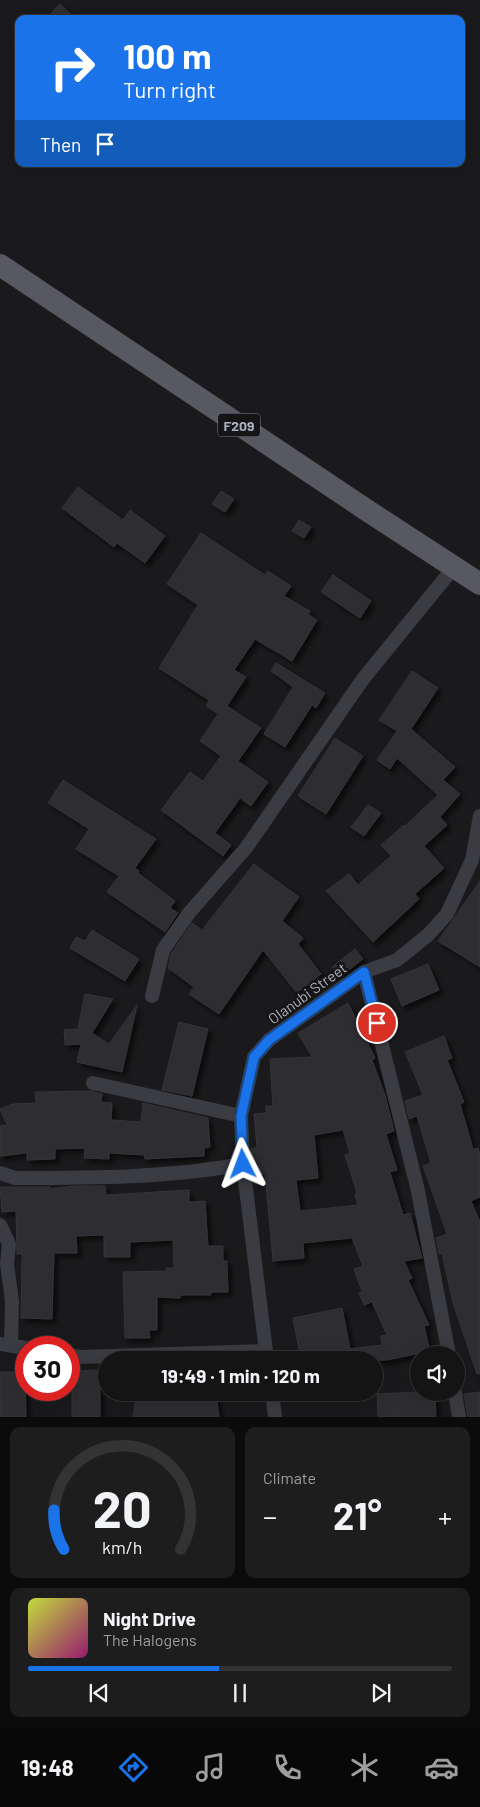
<!DOCTYPE html>
<html lang="en">
<head>
<meta charset="utf-8">
<style>
  :root { --surface:#141415; --page:#1d1d1e; --text:#f1f3f6; --muted:#9d9ea0; --line:#333334; --accent:#1a73e8 }
  body { margin:0; font-family:Barlow,sans-serif; background:var(--page); color:var(--text); height:100vh; display:flex; flex-direction:column; font-size:19px; white-space:nowrap }
  * { box-sizing:border-box; margin:0 }
  p { font-size:16px; color:var(--muted) }
  .icon { flex:none; width:28px; height:28px; fill:none; stroke:currentColor; stroke-width:2; stroke-linecap:round; stroke-linejoin:round }
  .map { position:relative; height:1417px; overflow:hidden }
  .drawer { display:flex; flex-direction:column; gap:10px; padding:10px; background:#0b0b0c; flex:1 }
  .drawer>* { flex:none }
  .guide { position:absolute; left:15px; top:15px; width:450px; height:152px; border-radius:10px; box-shadow:0 5px 20px #0002,0 0 0 1px var(--line); background:#1a73e8; color:#fff; overflow:hidden }
  .buttons { position:absolute; left:410px; top:1346px; display:grid; gap:10px }
  .buttons a { display:grid; place-items:center; width:55px; height:55px; border-radius:50%; background:var(--surface); box-shadow:0 5px 20px #0002,0 0 0 1px var(--line); font-size:25px }
  .speed { position:absolute; left:15px; top:1336px; display:flex; gap:10px; font-size:25px; font-weight:700; text-align:center }
  .speed>* { display:grid; place-content:center; width:65px; height:65px; border-radius:50%; background:var(--surface); box-shadow:0 5px 20px #0002,0 0 0 1px var(--line); line-height:1 }
  .speed .limit { border:8px solid #d22; background:#fff; color:#111 }
  .pin { position:absolute; display:grid; place-items:center; width:42px; height:42px; color:#fff; margin:-21px; border:2px solid #fff; border-radius:50%; box-shadow:0 1px 5px #0007 }
  .me { position:absolute; width:55px; margin:-28px; rotate:357deg; stroke-linejoin:round; filter:drop-shadow(0 0 4px #0008) }
  .turn { display:flex; align-items:center; gap:18px; height:105px; padding:0 25px; font-size:22px }
  .turn .icon { width:65px; height:65px; stroke-width:2.5 }
  .turn b { display:block; font-size:35px; line-height:42px }
  .then { display:flex; align-items:center; height:48px; padding:0 25px; background:#0003; gap:10px; font-size:19px }
  .big { font-size:38px; font-weight:700; line-height:1.1 }
  .drawer .widget { flex:1; display:flex; flex-direction:column; justify-content:center; gap:8px; min-width:0; padding:0 18px; border-radius:10px; background:var(--page) }
  .drawer .dial { align-items:center; gap:0 }
  .dial svg { height:130px; overflow:visible; fill:none; stroke:var(--line); stroke-width:7; stroke-linecap:round; text-anchor:middle }
  .dial text { fill:var(--text); stroke:none }
  .song { display:flex; align-items:center; gap:15px }
  .cover { width:60px; height:60px; border-radius:8px; background:linear-gradient(135deg,hsl(70 70% 55%),hsl(320 70% 35%)) }
  .played { height:5px; border-radius:2px; background:linear-gradient(90deg,var(--accent) 45%,var(--line) 45%) }
  .keys { display:flex; justify-content:space-around; direction:ltr }
  .heat { display:flex; justify-content:space-between; align-items:center; font-size:28px; direction:ltr }
  .drawer .tiles { flex:1; display:grid; gap:10px; grid-template-columns:1fr 1fr }
  .widget:last-child { grid-column:span 2 }
  .trip { position:absolute; left:98px; top:1351px; width:285px; height:50px; border-radius:25px; background:var(--surface); box-shadow:0 5px 20px #0002,0 0 0 1px var(--line); font-weight:700; line-height:50px; text-align:center }
  .dock { display:flex; height:80px; justify-content:space-around; align-items:center; background:#080808; color:var(--muted) }
  .dock .icon { width:35px; height:35px }
  .dock .active { color:var(--accent) }
  .dock b { font-size:22px; color:var(--text) }
  .map>svg:first-child { display:block }
  .building { fill:#2d2d30; stroke:#343438; fill-rule:evenodd; filter:url(#shadow) }
  .lines { fill:none; stroke-linecap:round; stroke-linejoin:round }
  .minor { stroke:#3b3c41; stroke-width:14 }
  .primary { stroke:#575860; stroke-width:22 }
  .route-casing { stroke:#114b97; stroke-width:12 }
  .route { stroke:#1a73e8; stroke-width:9 }
  .labels { text-anchor:middle; dominant-baseline:central; stroke-width:5; stroke-linejoin:round; paint-order:stroke }
  .shield { fill:#151517; stroke:#7f828a; stroke-width:1 }
  .shield-label { font-size:14px; font-weight:bold; fill:#adb0bb }
  .street-label { font-size:15px; fill:#adb0bb; stroke:#151517 }
</style>
</head>
<body>
<div class="map">
<svg width="480" height="1417" viewBox="0 0 480 1417">
  <defs>
    <filter id="shadow"><feDropShadow dx="4" dy="4" stdDeviation="2.5" flood-color="#0009"/></filter>
  </defs>
  <rect width="100%" height="100%" fill="#1a1a1c"/>
  <!-- building -->
  <g class="building">
    <path d="M60,4L76,19H46Z"/>
    <path d="M78,487L123,520L130,510L165,536L145,563L117,543L114,547L62,508Z"/>
    <path d="M221,491L234,499L225,512L212,504Z"/>
    <path d="M299,520L311,527L304,538L292,531Z"/>
    <path d="M201,533L265,575L268,571L291,586L284,596L310,611L308,614L317,620L292,661L255,639L234,670L246,677L227,706L261,728L238,761L268,782L251,806L240,798L215,833L231,845L223,856L161,810L190,772L203,781L221,756L200,741L218,714L206,706L209,700L159,668L198,605L167,584Z"/>
    <path d="M333,575L371,601L360,618L321,592Z"/>
    <path d="M276,663L325,693L316,708L312,705L285,747L264,734L293,687L271,671Z"/>
    <path d="M412,671L438,688L411,729L455,767L443,780L460,794L440,817L447,825L424,846L444,868L415,894L419,899L373,942L326,891L349,874L358,885L391,856L381,845L404,825L405,826L438,795L397,758L390,769L377,760L397,731L379,720Z"/>
    <path d="M335,738L363,756L326,814L298,796Z"/>
    <path d="M63,780L156,839L135,868L139,871L138,873L175,901L170,908L178,913L165,932L107,892L119,876L76,849L89,829L48,803Z"/>
    <path d="M368,805L381,813L364,836L351,827Z"/>
    <path d="M254,864L299,897L282,921L303,938L298,944L321,974L297,993L263,950L219,1014L189,994L194,987L168,968L171,954L192,923L202,930Z"/>
    <path d="M480,881V967L438,941Z"/>
    <path d="M92,930L139,959L125,981L70,948L76,937L85,941Z"/>
    <path d="M355,949L363,959L340,977L332,967Z"/>
    <path d="M428,964L439,990L402,1006L391,979Z"/>
    <path d="M85,994L113,999L92,1033L109,1044L137,1005L122,1072L77,1062L81,1044L65,1045L64,1030L78,1029Z"/>
    <path d="M348,1003L375,1058L372,1060L385,1095L394,1131L386,1134L397,1170L390,1172L403,1215L410,1213L422,1258L404,1261L412,1278L408,1280L429,1325L424,1326L430,1351L387,1360H301L293,1318L342,1308L350,1349L382,1345L381,1336L387,1335L372,1302L364,1305L359,1293L362,1292L354,1269L363,1266L352,1238L303,1243L304,1258L273,1261L265,1174H253L252,1163L251,1148H257L254,1114L266,1113V1106H273L270,1059L312,1057L298,1033ZM343,1130L350,1153L345,1155L357,1193L355,1194L358,1205L300,1211L296,1180L318,1178L314,1135Z"/>
    <path d="M179,1022L208,1029L192,1096L162,1090Z"/>
    <path d="M444,1036L452,1058L447,1060L464,1102L460,1104L473,1149L478,1148L480,1156V1197L471,1201L480,1222V1374H477L453,1303L442,1254H439L436,1238L447,1234L423,1166L431,1163L417,1116L409,1119L405,1101L423,1095L405,1052Z"/>
    <path d="M91,1091L102,1094L101,1102L112,1103L111,1120L141,1122L143,1103L208,1118L210,1147L204,1148V1156L145,1159L144,1155L109,1153V1159L84,1158L85,1148L55,1149V1159L27,1160V1153L0,1156V1126L7,1125L0,1109L13,1104L36,1103L35,1092Z"/>
    <path d="M75,1186H105L106,1195L189,1190V1202L205,1201L208,1246H223V1261H227L228,1292H211V1295H180V1298L157,1297V1330H149L150,1338H125L123,1272L166,1271V1268H174L173,1240L130,1242V1257H104V1235L76,1236L77,1253H54L52,1319L21,1318L22,1254H17L16,1211L2,1212L0,1187H50V1189Z"/>
    <path d="M100,1370V1417H72V1371Z"/>
    <path d="M0,1372H25L26,1417H0Z"/>
    <path d="M137,1392H170L169,1396L216,1392L219,1417H133Z"/>
    <path d="M419,1392H435L436,1417H378L377,1394Z"/>
    <path d="M480,1392V1417H468L464,1394Z"/>
  </g>
  <g class="lines">
    <!-- minor -->
    <g class="minor">
      <path d="M364,972L418,1191L449,1355"/>
      <path d="M152,996L163,950L189,913L246,848L363,679L455,566"/>
      <path d="M93,1083L241,1116"/>
      <path d="M0,1173L15,1178C91,1178 168,1178 243,1164"/>
      <path d="M0,1225L9,1244L7,1264L12,1301L11,1345"/>
      <path d="M0,1344L26,1348"/>
      <path d="M69,1355L80,1357L266,1351"/>
      <path d="M267,1360L243,1164L241,1116L254,1057L269,1040L364,972L397,960L428,935L447,914L472,860L480,816"/>
      <path d="M272,1392L275,1417"/>
      <path d="M455,1392L459,1417"/>
    </g>
    <!-- primary -->
    <path class="primary" d="M0,265L365,509L480,584"/>
  </g>
  <g class="lines">
    <defs>
      <path id="route" d="M243,1164L241,1116L254,1057L269,1040L364,972L377,1023"/>
    </defs>
    <!-- route casing -->
    <use href="#route" class="route-casing"/>
    <!-- route -->
    <use href="#route" class="route"/>
  </g>
  <g class="labels">
    <!-- shield labels -->
    <rect class="shield" x="218" y="413.5" width="42" height="23" rx="4"/>
    <g class="shield-label">
      <text x="239" y="425">F209</text>
    </g>
    <!-- street labels -->
    <g class="street-label">
      <text transform="translate(307 993) rotate(-36)">Olanubi Street</text>
    </g>
  </g>
</svg>
<div class="buttons">
<a><svg class="icon" aria-label="sound" viewBox="0 0 24 24"><path d="M4 9h4l5-4v14l-5-4H4zM17 9q2 3 0 6"/></svg></a>
</div>
<div class="speed"><div class="limit">30</div></div>
<div class="pin" style="left:377px;top:1023px;background:#d93025"><svg class="icon" aria-label="arrive" viewBox="0 0 24 24"><path d="M6 21V4h12l-3 4 3 4H6"/></svg></div>
<svg class="me" style="left:243px;top:1164px" viewBox="-20 -20 40 40"><path d="M0-17L14 15 0 8-14 15z" fill="#1a73e8" stroke="#fff" stroke-width="4"/></svg>
<div class="trip">19:49 · 1 min · 120 m</div>
<div class="guide">
<div class="turn"><svg class="icon" aria-label="right" viewBox="0 0 24 24"><path d="M7 20v-9h11M14 6l5 5-5 5"/></svg><div><b>100 m</b>Turn right</div></div>
<div class="then">Then<svg class="icon" aria-label="arrive" viewBox="0 0 24 24"><path d="M6 21V4h12l-3 4 3 4H6"/></svg></div>
</div>
</div>
<section class="drawer">
<div class="tiles">
<div class="widget dial"><svg viewBox="0 0 100 80">
<path d="M14 69A42 42 0 1 1 86 69"/>
<path d="M14 69A42 42 0 0 1 8 45" stroke="#1a73e8"/>
<text x="50" y="56" font-size="32" font-weight="700">20</text>
<text x="50" y="72" font-size="11">km/h</text>
</svg></div>
<div class="widget"><p>Climate</p>
<div class="heat"><a>−</a><b class="big">21°</b><a>+</a></div>
</div>
<div class="widget">
<div class="song"><i class="cover"></i><div><b>Night Drive</b><p>The Halogens</p></div></div>
<div class="played"></div>
<div class="keys"><svg class="icon" aria-label="previous" viewBox="0 0 24 24"><path d="M18 5L8 12l10 7zM5 5v14"/></svg><svg class="icon" aria-label="pause" viewBox="0 0 24 24"><path d="M8 5v14M16 5v14"/></svg><svg class="icon" aria-label="next" viewBox="0 0 24 24"><path d="M6 5l10 7-10 7zM19 5v14"/></svg></div>
</div>
</div>
</section>
<nav class="dock">
<b>19:48</b>
<svg class="icon active" aria-label="directions" viewBox="0 0 24 24"><path d="M12 3l9 9-9 9-9-9zM9 14v-3h6M13 9l2 2-2 2"/></svg>
<svg class="icon" aria-label="music" viewBox="0 0 24 24"><path d="M9 18V5l10-2v13"/><circle cx="6" cy="18" r="3"/><circle cx="16" cy="16" r="3"/></svg>
<svg class="icon" aria-label="phone" viewBox="0 0 24 24"><path d="M5 4h4l2 5-3 2q2 4 5 5l2-3 5 2v4C11 20 4 13 5 4z"/></svg>
<svg class="icon" aria-label="climate" viewBox="0 0 24 24"><path d="M12 3v18M4 7l16 10M4 17L20 7"/></svg>
<svg class="icon" aria-label="car" viewBox="0 0 24 24"><path d="M5 17H2v-5l4-1 3-4h7l3 4 3 1v5h-3M9 17h6M6 11h13"/><circle cx="7" cy="17" r="2"/><circle cx="17" cy="17" r="2"/></svg>
</nav>
</body>
</html>
